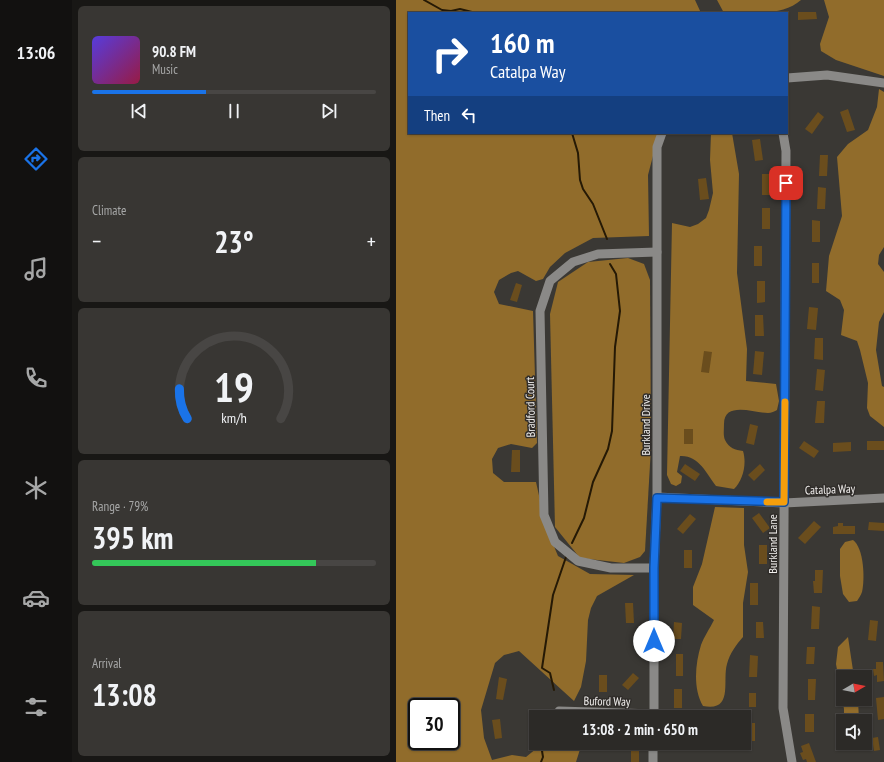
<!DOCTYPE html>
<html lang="en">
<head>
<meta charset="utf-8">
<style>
  :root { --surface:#2c2a27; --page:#383633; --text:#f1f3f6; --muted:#a6a7a7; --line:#484644; --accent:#1a73e8 }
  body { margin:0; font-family:"PT Sans Narrow",sans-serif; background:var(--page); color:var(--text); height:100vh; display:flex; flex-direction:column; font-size:15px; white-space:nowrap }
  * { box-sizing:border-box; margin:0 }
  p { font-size:13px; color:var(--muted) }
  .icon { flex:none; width:22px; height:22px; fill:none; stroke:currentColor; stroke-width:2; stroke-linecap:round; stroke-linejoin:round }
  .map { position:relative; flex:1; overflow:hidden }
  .panel { display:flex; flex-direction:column; gap:6px; padding:6px; background:#181715; width:324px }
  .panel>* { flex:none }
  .banner { position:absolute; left:12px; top:12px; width:380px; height:122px; border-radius:0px; box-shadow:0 1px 3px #0004,0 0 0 1px var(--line); background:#1a4fa0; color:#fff; overflow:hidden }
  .needle { width:26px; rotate:80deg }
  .controls { position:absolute; left:440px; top:670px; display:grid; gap:8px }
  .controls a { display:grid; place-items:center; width:36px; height:36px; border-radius:0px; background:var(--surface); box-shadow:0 1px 3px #0004,0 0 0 1px var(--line); font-size:20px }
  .speed { position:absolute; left:12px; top:698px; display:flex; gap:8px; font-size:20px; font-weight:700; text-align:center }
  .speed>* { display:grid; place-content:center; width:52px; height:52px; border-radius:50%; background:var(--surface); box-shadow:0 1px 3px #0004,0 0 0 1px var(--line); line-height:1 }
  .speed .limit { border:2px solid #111; border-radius:6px; background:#fff; color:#111 }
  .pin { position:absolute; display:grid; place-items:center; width:34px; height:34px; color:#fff; margin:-17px; border-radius:8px; box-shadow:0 2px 6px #0006 }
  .me { position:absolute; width:44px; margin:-22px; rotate:0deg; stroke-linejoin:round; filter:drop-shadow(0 0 3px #0008) }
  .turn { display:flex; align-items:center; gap:14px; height:84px; padding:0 16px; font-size:18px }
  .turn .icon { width:52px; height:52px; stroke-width:2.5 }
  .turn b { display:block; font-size:28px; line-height:34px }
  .then { display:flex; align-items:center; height:38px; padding:0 16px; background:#0003; gap:8px; font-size:15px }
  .big { font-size:30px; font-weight:700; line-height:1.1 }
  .panel .card { flex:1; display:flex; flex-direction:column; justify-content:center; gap:6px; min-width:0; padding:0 14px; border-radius:6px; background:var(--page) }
  .panel .dial { align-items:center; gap:0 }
  .dial svg { height:104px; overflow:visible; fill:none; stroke:var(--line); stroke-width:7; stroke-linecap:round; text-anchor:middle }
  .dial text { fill:var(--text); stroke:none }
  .song { display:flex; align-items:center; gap:12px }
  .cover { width:48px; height:48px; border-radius:6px; background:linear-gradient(135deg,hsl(250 70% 55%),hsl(340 70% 35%)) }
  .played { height:4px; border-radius:2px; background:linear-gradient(90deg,var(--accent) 40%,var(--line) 40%) }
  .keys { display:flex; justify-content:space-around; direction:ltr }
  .heat { display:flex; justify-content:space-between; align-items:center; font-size:22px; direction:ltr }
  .charge { height:6px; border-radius:3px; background:linear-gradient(90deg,#34c759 79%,var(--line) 0) }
  .trip { position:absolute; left:133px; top:710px; width:222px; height:40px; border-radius:0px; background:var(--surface); box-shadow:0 1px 3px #0004,0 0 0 1px var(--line); font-weight:700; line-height:40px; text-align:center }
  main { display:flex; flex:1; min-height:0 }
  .dock { display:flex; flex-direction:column; width:72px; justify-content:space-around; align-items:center; background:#121110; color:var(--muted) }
  .dock .icon { width:28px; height:28px }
  .dock .selected { color:var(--accent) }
  .dock b { font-size:18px; color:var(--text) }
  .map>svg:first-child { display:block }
  .forest { fill:#916c2b; fill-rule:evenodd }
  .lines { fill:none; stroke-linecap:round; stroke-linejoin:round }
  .stream { stroke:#251905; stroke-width:2 }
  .building { fill:#6a4d1d }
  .minor { stroke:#8a8987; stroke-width:9 }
  .route-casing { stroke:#114b97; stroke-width:10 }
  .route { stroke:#1a73e8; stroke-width:7 }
  .slow { stroke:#f59e0b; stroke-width:7 }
  .labels { text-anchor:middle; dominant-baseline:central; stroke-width:3; stroke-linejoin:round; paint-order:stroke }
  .street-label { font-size:12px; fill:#f2f0ee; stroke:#302d2a }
</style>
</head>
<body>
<main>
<nav class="dock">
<b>13:06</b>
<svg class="icon selected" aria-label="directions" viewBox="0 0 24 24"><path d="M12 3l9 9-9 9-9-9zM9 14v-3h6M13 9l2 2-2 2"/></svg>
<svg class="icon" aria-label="music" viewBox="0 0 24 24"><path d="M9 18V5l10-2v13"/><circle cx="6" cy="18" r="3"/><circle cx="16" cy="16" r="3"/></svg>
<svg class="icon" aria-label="phone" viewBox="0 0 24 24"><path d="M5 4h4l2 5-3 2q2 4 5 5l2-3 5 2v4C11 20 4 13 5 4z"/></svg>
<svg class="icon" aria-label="climate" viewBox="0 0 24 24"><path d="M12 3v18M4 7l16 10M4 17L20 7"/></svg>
<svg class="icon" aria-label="car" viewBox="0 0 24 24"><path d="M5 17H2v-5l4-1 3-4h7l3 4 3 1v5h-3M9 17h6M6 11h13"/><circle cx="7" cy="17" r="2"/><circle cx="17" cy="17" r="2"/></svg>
<svg class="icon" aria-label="filters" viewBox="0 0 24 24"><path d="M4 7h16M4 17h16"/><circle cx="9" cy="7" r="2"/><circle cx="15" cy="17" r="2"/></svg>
</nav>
<section class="panel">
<div class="card">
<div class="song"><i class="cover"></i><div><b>90.8 FM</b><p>Music</p></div></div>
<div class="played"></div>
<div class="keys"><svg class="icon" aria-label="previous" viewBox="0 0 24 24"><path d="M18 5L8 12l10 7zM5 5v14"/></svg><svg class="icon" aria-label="pause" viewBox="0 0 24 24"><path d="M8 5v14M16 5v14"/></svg><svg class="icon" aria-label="next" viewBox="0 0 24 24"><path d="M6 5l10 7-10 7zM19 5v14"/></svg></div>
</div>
<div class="card"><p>Climate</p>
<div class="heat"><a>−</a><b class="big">23°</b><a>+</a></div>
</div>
<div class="card dial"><svg viewBox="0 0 100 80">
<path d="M14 69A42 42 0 1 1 86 69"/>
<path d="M14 69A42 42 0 0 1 8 46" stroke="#1a73e8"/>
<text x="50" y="56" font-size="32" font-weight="700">19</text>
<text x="50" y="72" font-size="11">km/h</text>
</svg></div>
<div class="card"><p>Range · 79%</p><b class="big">395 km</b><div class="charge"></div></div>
<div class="card"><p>Arrival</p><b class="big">13:08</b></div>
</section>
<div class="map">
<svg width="488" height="762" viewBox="0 0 488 762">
  <rect width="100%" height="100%" fill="#3a3834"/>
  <!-- forest -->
  <g class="forest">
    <path d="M0,0H299L305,13H13V133H263L252,175L253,236L197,238L169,253L154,267L147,279L140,281L122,271L115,273L103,280L98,292L103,304L137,311L141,443L136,448L115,444L102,448L96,459L97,473L108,482H140L150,527L162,556L194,574L238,575L201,596L195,608L192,620L190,661L185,687L178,701L123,651L108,655L99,663L85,710L88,738L96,760L116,755L130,757L141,748L145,743H186L180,762H0ZM21,707H55V741H21Z"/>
    <path d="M321,0H405C386,17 352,13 328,13Z"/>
    <path d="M428,0H488V76L440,60L425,51L424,44L433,17Z"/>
    <path d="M483,89L488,92V247L483,255L482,264L488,272V312L483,322L480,350L486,386L488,387V427L474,416L471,408L472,383L464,350L461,341L445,335L448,310L444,300L430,291L433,256L446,216L441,157L452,144L472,130L481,107Z"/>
    <path d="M315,133H336L343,174L341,273L351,349L350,381L380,384L383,401L381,410C379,411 375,413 372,413C358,413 328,401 328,424C328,430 327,435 329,440C333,448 339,450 347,451C351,464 347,480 338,489L320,486C310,473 303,455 284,456L281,472L286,476L285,483L280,486L275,484L271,475L276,223L294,227L302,224L310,218L313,210L317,193L314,160Z"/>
    <path d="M232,258L248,264L254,280L255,447L249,551L244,557L228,563L184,558L159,527L154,314L162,282L192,262Z"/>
    <path d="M319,507L348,508V545L352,572L347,603V637C340,645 334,653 331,664C326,681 338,712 307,706C297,689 299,664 305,645C308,637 314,628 318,620L297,605V587L306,564Z"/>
    <path d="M457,540C468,548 469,579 466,592C465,595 463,598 461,601L453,602L447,594L444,576V549L449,542Z"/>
    <path d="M452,637L458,677H447V699H462L463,721H448V709L440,664L442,647Z"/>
  </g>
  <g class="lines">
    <!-- stream -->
    <g class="stream">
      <path d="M28,0L46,10L55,11L64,9L80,13"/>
      <path d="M176,133L182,153L184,180L187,189L197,204L211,239"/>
      <path d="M176,543L188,518L197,482L212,449L216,431L219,347L224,311L220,274L214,264"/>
      <path d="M158,690L154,673L146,668L157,595L170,557"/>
      <path d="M145,762L147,757L146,751L157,743"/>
    </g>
  </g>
  <!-- building -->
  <g class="building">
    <path d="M402,12H420L421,19L402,20Z"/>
    <path d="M452,109L459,130L451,132L444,112Z"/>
    <path d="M422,112L428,117L416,134L409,129Z"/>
    <path d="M364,139L367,160L359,161L356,140Z"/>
    <path d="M424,155H432L431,176H423Z"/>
    <rect x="366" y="174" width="8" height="21"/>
    <path d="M310,178L313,199L304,200L302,179Z"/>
    <path d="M422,187L430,188L429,209H421Z"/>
    <rect x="366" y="208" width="8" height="21"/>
    <path d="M416,220L424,221V242H416Z"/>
    <rect x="358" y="246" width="8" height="20"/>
    <rect x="416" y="263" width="7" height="20"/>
    <path d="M361,281H369V302L361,303Z"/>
    <path d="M120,283L126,285L121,302L114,300Z"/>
    <path d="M413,307L422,308L420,330L411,329Z"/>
    <path d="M359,315H367L368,336H359Z"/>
    <path d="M419,338H427V360L418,359Z"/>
    <path d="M308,351L316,352L313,373L305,372Z"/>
    <path d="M359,351L368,352L366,375L357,374Z"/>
    <path d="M421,369L429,370L427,391L419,390Z"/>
    <path d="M421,401H429L428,423H419Z"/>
    <path d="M354,424L362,426L358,445L350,443Z"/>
    <rect x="288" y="429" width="9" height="15"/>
    <path d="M408,441L423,451L418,458L403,448Z"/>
    <rect x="471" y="441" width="17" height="9"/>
    <path d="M455,442V451L437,452V443Z"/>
    <path d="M116,450H124V472H115Z"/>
    <path d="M289,464L304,474L299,481L284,471Z"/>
    <path d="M364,464L369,470L358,481L352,475Z"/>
    <path d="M363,513L374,528L367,533L356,518Z"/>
    <path d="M294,514L300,519L287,534L281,529Z"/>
    <path d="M418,521L425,527L409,544L402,538Z"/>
    <path d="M473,522L488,523V531L472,530Z"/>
    <path d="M442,523H447V526H459V534H437V527L442,526Z"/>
    <rect x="363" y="545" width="8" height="19"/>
    <rect x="288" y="550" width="8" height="18"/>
    <path d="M419,570H427L426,593H418L417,581H419Z"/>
    <rect x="354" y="583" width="8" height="22"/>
    <path d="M229,603H237L238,623H230Z"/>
    <path d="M416,606L424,607L423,629H415Z"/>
    <path d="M474,620L482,621L480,641L472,640Z"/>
    <path d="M278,622L286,623L285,639H277Z"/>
    <path d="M360,622H367L368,638H360Z"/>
    <path d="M411,647H419L418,664H410Z"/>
    <rect x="280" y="654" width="7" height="22"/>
    <path d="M354,655L362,656L361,677H353Z"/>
    <path d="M480,662H487L488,681L481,682V675L478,676L477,669H480Z"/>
    <path d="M237,673L243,678L232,690L226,685Z"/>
    <rect x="203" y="675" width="8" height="17"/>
    <path d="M103,677L111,679L107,700L100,699Z"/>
    <path d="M412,679H420L419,700H412Z"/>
    <rect x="278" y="689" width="8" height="19"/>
    <rect x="353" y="693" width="7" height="14"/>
    <path d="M488,697V719L482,720L480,698Z"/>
    <rect x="409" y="714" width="9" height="18"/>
    <path d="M104,719L106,738L99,739L96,720Z"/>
    <path d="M352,723H359V741H351Z"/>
    <path d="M482,737L484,750L478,751L476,738Z"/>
    <path d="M413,743L420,762H411L410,759L407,760L404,753L407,752L405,746Z"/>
    <rect x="235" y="747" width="8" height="15"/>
  </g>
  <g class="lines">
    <!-- minor -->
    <g class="minor">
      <path d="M391,78L431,75L488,83"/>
      <path d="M387,133L390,151L387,708L396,762"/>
      <path d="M261,497L388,503L488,498"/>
      <path d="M258,568H215L182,561L159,542L148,515L144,311L154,281L177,262L202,254L261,252"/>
      <path d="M163,711L258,714"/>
      <path d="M258,717V568L261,497V147L266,133"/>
      <path d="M257,762V743"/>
    </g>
  </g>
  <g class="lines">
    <defs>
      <path id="route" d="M258,641V568L261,498L388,502L390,183"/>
    </defs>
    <!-- route casing -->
    <use href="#route" class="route-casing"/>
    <!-- route -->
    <use href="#route" class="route"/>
    <!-- slow -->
    <path class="slow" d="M371,502H388L389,402"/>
  </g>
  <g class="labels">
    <!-- street labels -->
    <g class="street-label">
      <text transform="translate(134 407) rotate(-91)">Bradford Court</text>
      <text transform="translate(249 425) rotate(-90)">Burkland Drive</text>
      <text transform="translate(434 489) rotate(-2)">Catalpa Way</text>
      <text transform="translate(376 544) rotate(-90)">Burkland Lane</text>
      <text transform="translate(211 701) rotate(1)">Buford Way</text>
    </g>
  </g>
</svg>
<div class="controls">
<a><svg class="needle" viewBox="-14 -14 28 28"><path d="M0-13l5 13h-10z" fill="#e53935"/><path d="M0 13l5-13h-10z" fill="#a6a7a7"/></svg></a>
<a><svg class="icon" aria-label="sound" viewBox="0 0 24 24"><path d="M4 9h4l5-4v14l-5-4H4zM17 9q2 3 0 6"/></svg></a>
</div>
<div class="speed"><div class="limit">30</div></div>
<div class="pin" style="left:390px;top:183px;background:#d93025"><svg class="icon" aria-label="arrive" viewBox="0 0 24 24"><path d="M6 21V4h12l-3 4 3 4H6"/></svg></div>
<svg class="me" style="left:258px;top:641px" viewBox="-20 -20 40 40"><circle r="19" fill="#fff"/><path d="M0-13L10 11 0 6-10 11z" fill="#1a73e8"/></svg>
<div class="trip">13:08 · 2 min · 650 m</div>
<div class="banner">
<div class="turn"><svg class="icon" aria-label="right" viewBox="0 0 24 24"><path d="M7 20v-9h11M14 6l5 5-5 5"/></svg><div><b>160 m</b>Catalpa Way</div></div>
<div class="then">Then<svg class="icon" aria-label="left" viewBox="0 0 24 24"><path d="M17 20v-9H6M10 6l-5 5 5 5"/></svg></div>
</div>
</div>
</main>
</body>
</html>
